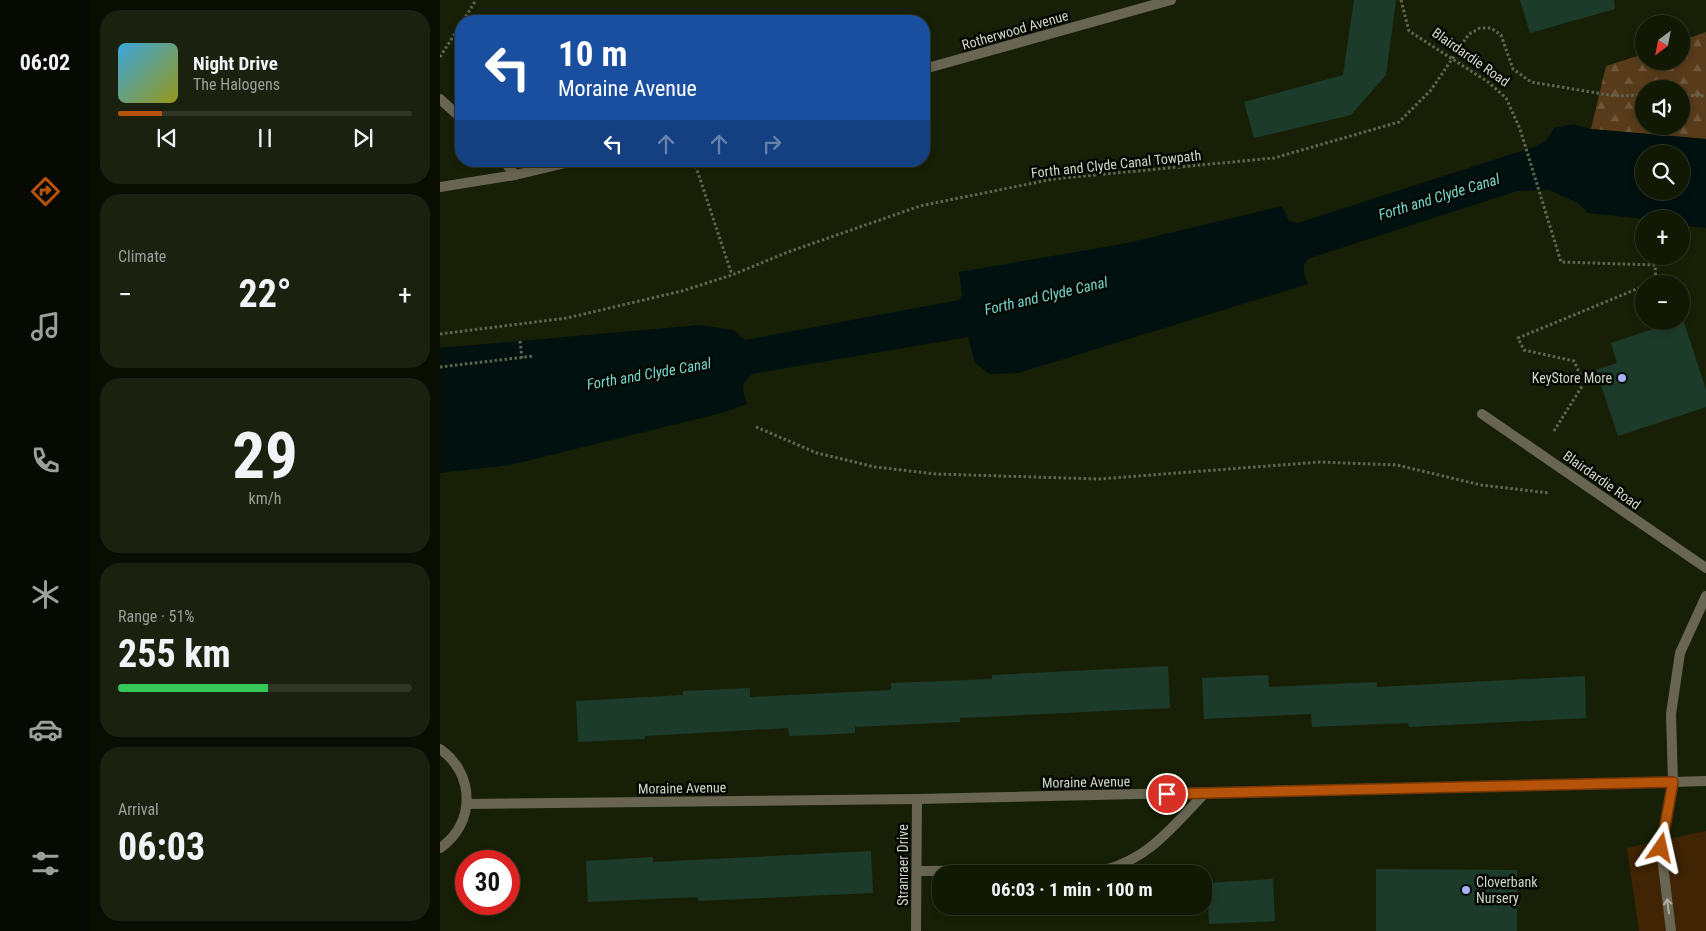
<!DOCTYPE html>
<html lang="en">
<head>
<meta charset="utf-8">
<style>
  :root { --surface:#111804; --page:#1a210e; --text:#f1f3f6; --muted:#9ca09a; --line:#303726; --accent:#b45309 }
  body { margin:0; font-family:"Roboto Condensed",sans-serif; background:var(--page); color:var(--text); height:100vh; display:flex; flex-direction:column; font-size:19px; white-space:nowrap }
  * { box-sizing:border-box; margin:0 }
  p { font-size:16px; color:var(--muted) }
  .icon { flex:none; width:28px; height:28px; fill:none; stroke:currentColor; stroke-width:2; stroke-linecap:round; stroke-linejoin:round }
  .map { position:relative; flex:1; overflow:hidden }
  .side { display:flex; flex-direction:column; gap:10px; padding:10px; background:#090d02; width:350px }
  .side>* { flex:none }
  .hud { position:absolute; left:15px; top:15px; width:475px; height:152px; border-radius:20px; box-shadow:0 2px 8px #0003,0 0 0 1px var(--line); background:#1a4fa0; color:#fff; overflow:hidden }
  .needle { width:32px; rotate:212deg }
  .controls { position:absolute; left:1195px; top:15px; display:grid; gap:10px }
  .controls a { display:grid; place-items:center; width:55px; height:55px; border-radius:50%; background:var(--surface); box-shadow:0 2px 8px #0003,0 0 0 1px var(--line); font-size:25px }
  .speed { position:absolute; left:15px; top:850px; display:flex; gap:10px; font-size:25px; font-weight:700; text-align:center }
  .speed>* { display:grid; place-content:center; width:65px; height:65px; border-radius:50%; background:var(--surface); box-shadow:0 2px 8px #0003,0 0 0 1px var(--line); line-height:1 }
  .speed .limit { border:8px solid #d22; background:#fff; color:#111 }
  .pin { position:absolute; display:grid; place-items:center; width:42px; height:42px; color:#fff; margin:-21px; border:2px solid #fff; border-radius:50%; box-shadow:0 1px 5px #0007 }
  .me { position:absolute; width:55px; margin:-28px; rotate:11deg; stroke-linejoin:round; filter:drop-shadow(0 0 4px #0008) }
  .turn { display:flex; align-items:center; gap:18px; height:105px; padding:0 20px; font-size:22px }
  .turn .icon { width:65px; height:65px; stroke-width:2.5 }
  .turn b { display:block; font-size:35px; line-height:42px }
  .lanes { display:flex; align-items:center; height:48px; padding:0 20px; background:#0003; justify-content:center; gap:25px; direction:ltr }
  .lanes .off { opacity:.35 }
  .big { font-size:38px; font-weight:700; line-height:1.1 }
  .side .widget { flex:1; display:flex; flex-direction:column; justify-content:center; gap:8px; min-width:0; padding:0 18px; border-radius:20px; background:var(--page) }
  .side .dial { align-items:center; gap:0 }
  .dial b { font-size:65px; line-height:1 }
  .song { display:flex; align-items:center; gap:15px }
  .cover { width:60px; height:60px; border-radius:8px; background:linear-gradient(135deg,hsl(200 70% 55%),hsl(60 70% 35%)) }
  .played { height:5px; border-radius:2px; background:linear-gradient(90deg,var(--accent) 15%,var(--line) 15%) }
  .keys { display:flex; justify-content:space-around; direction:ltr }
  .heat { display:flex; justify-content:space-between; align-items:center; font-size:28px; direction:ltr }
  .charge { height:8px; border-radius:4px; background:linear-gradient(90deg,#34c759 51%,var(--line) 0) }
  .trip { position:absolute; left:492px; top:865px; width:280px; height:50px; border-radius:20px; background:var(--surface); box-shadow:0 2px 8px #0003,0 0 0 1px var(--line); font-weight:700; line-height:50px; text-align:center }
  main { display:flex; flex:1; min-height:0 }
  .dock { display:flex; flex-direction:column; width:90px; justify-content:space-around; align-items:center; background:#070a02; color:var(--muted) }
  .dock .icon { width:35px; height:35px }
  .dock .on { color:var(--accent) }
  .dock b { font-size:22px; color:var(--text) }
  .map>svg:first-child { display:block }
  .green { fill:#402403 }
  .forest { fill:url(#forest-firs); fill-rule:evenodd }
  .water { fill:#01110f; fill-rule:evenodd }
  .building { fill:#1d3b2a }
  .lines { fill:none; stroke-linecap:round; stroke-linejoin:round }
  .path { stroke:#5f6751; stroke-width:3; stroke-dasharray:2.5 2.5; stroke-linecap:butt }
  .service { stroke:#696553; stroke-width:10 }
  .minor { stroke:#696553; stroke-width:10 }
  .tertiary { stroke:#696553; stroke-width:10 }
  .oneway { stroke:#acaf9e }
  .route-casing { stroke:#753606; stroke-width:12 }
  .route { stroke:#b45309; stroke-width:9 }
  .poi-dot { fill:#a7b1fc; stroke:#050802; stroke-width:2 }
  .labels { text-anchor:middle; dominant-baseline:central; stroke-width:5; stroke-linejoin:round; paint-order:stroke }
  .street-label { font-size:14px; fill:#d0d7c7; stroke:#050802 }
  .poi-label { font-size:14px; fill:#d0d7c7; stroke:#050802; text-anchor:end }
  .water-label { font-size:15px; font-style:italic; fill:#77d7ce; stroke:#050802 }
</style>
</head>
<body>
<main>
<nav class="dock">
<b>06:02</b>
<svg class="icon on" aria-label="directions" viewBox="0 0 24 24"><path d="M12 3l9 9-9 9-9-9zM9 14v-3h6M13 9l2 2-2 2"/></svg>
<svg class="icon" aria-label="music" viewBox="0 0 24 24"><path d="M9 18V5l10-2v13"/><circle cx="6" cy="18" r="3"/><circle cx="16" cy="16" r="3"/></svg>
<svg class="icon" aria-label="phone" viewBox="0 0 24 24"><path d="M5 4h4l2 5-3 2q2 4 5 5l2-3 5 2v4C11 20 4 13 5 4z"/></svg>
<svg class="icon" aria-label="climate" viewBox="0 0 24 24"><path d="M12 3v18M4 7l16 10M4 17L20 7"/></svg>
<svg class="icon" aria-label="car" viewBox="0 0 24 24"><path d="M5 17H2v-5l4-1 3-4h7l3 4 3 1v5h-3M9 17h6M6 11h13"/><circle cx="7" cy="17" r="2"/><circle cx="17" cy="17" r="2"/></svg>
<svg class="icon" aria-label="filters" viewBox="0 0 24 24"><path d="M4 7h16M4 17h16"/><circle cx="9" cy="7" r="2"/><circle cx="15" cy="17" r="2"/></svg>
</nav>
<section class="side">
<div class="widget">
<div class="song"><i class="cover"></i><div><b>Night Drive</b><p>The Halogens</p></div></div>
<div class="played"></div>
<div class="keys"><svg class="icon" aria-label="previous" viewBox="0 0 24 24"><path d="M18 5L8 12l10 7zM5 5v14"/></svg><svg class="icon" aria-label="pause" viewBox="0 0 24 24"><path d="M8 5v14M16 5v14"/></svg><svg class="icon" aria-label="next" viewBox="0 0 24 24"><path d="M6 5l10 7-10 7zM19 5v14"/></svg></div>
</div>
<div class="widget"><p>Climate</p>
<div class="heat"><a>−</a><b class="big">22°</b><a>+</a></div>
</div>
<div class="widget dial"><b>29</b><p>km/h</p></div>
<div class="widget"><p>Range · 51%</p><b class="big">255 km</b><div class="charge"></div></div>
<div class="widget"><p>Arrival</p><b class="big">06:03</b></div>
</section>
<div class="map">
<svg width="1266" height="931" viewBox="0 0 1266 931">
  <defs>
    <pattern id="forest-firs" width="22" height="20" patternUnits="userSpaceOnUse" patternTransform="scale(1.25)"><rect width="22" height="20" fill="#583b1a"/><path d="M5 1l3.5 6h-7zM16 11l3.5 6h-7z" fill="#6f573a"/></pattern>
  </defs>
  <rect width="100%" height="100%" fill="#172006"/>
  <!-- green -->
  <path class="green" d="M1266,831V931H1199L1187,848Z"/>
  <!-- forest -->
  <path class="forest" d="M1266,32V139L1151,129L1166,66L1204,54V61H1241V41ZM1204,89H1241V126H1204Z"/>
  <!-- water -->
  <path class="water" d="M1134,124L1151,129L1266,139V228L1241,225V219H1204L1148,213L1138,203L1109,190L1077,191L870,258C860,266 864,273 868,284L578,373L550,374L535,363L528,337L312,374C299,384 303,390 307,404L282,413L70,465L0,473V348L260,325L293,330L305,340L519,300L522,295L519,272L688,243L842,206L849,221L858,223L1094,147L1105,142L1114,128ZM1204,154H1241V191H1204Z"/>
  <!-- building -->
  <g class="building">
    <path d="M914,0H956L946,75L911,115L814,138L804,102L903,75Z"/>
    <path d="M1080,0H1174L1175,9L1090,33Z"/>
    <path d="M1243,319L1266,390V407L1178,436L1156,370L1177,363L1171,343Z"/>
    <path d="M728,666L730,708L520,718V722L415,727V733L382,735L349,736L348,728L205,736V739L138,742L136,701L243,695V691L310,688V697L451,690V683L552,679V675Z"/>
    <path d="M828,675L829,687L937,682V687L1145,676L1146,718L969,727L968,723L872,727L871,714L764,719L762,678Z"/>
    <path d="M431,851L433,893L258,901V897L148,902L146,861L213,857V862Z"/>
    <path d="M936,869L1077,870V931H936Z"/>
    <path d="M833,879L835,921L769,924L767,883Z"/>
  </g>
  <g class="lines">
    <!-- path -->
    <g class="path">
      <path d="M961,0L969,31L1048,82L1066,98L1080,129L1121,262L1215,265L1216,281L1210,284"/>
      <path d="M23,21L36,0"/>
      <path d="M0,57L21,24"/>
      <path d="M1241,95L1266,96"/>
      <path d="M254,161L292,275"/>
      <path d="M0,334L127,318L242,291L292,275L348,252L480,206L613,179L834,158L959,122L991,90L1029,34L1040,28H1051L1061,35L1073,69L1091,82L1175,96L1204,95"/>
      <path d="M80,341L82,358"/>
      <path d="M0,367L94,356"/>
      <path d="M316,427L377,453L435,467L496,474L659,479L880,462L957,465L1041,485L1109,493"/>
      <path d="M1114,431L1144,383L1134,361L1084,350L1078,338L1204,286"/>
    </g>
    <!-- service -->
    <path class="service" d="M477,871L664,870C709,859 734,825 765,793"/>
    <!-- minor -->
    <g class="minor">
      <path d="M0,99L21,118"/>
      <path d="M64,161L75,175"/>
      <path d="M1042,414L1266,568"/>
      <path d="M0,749C35,773 36,824 0,848"/>
      <path d="M27,804L477,799L1233,782L1221,848L1231,931"/>
      <path d="M476,931L477,799"/>
    </g>
    <!-- tertiary -->
    <g class="tertiary">
      <path d="M484,69L731,0"/>
      <path d="M0,187L75,175L134,161"/>
      <path d="M1266,596L1240,653L1231,714L1233,782L1266,781"/>
    </g>
  </g>
  <!-- one-way arrows -->
  <defs><path id="oneway-shaft" d="M-6 0H5M1.5-3L5.5 0L1.5 3" fill="none" stroke-width="1.6" stroke-linecap="round" stroke-linejoin="round" transform="scale(1.25)"/></defs>
  <use class="oneway" href="#oneway-shaft" transform="translate(1228 906) rotate(-97)"/>
  <g class="lines">
    <defs>
      <path id="route" d="M727,794L1233,782L1221,848"/>
    </defs>
    <!-- route casing -->
    <use href="#route" class="route-casing"/>
    <!-- route -->
    <use href="#route" class="route"/>
  </g>
  <!-- markers -->
  <g class="poi-dot">
    <circle cx="1182" cy="378" r="5"/>
    <circle cx="1026" cy="890" r="5"/>
  </g>
  <g class="labels">
    <!-- street labels -->
    <g class="street-label">
      <text transform="translate(575 30) rotate(-16)">Rotherwood Avenue</text>
      <text transform="translate(1031 57) rotate(35)">Blairdardie Road</text>
      <text transform="translate(676 164) rotate(-6)">Forth and Clyde Canal Towpath</text>
      <text transform="translate(1162 480) rotate(35)">Blairdardie Road</text>
      <text transform="translate(646 782) rotate(-1)">Moraine Avenue</text>
      <text transform="translate(242 788) rotate(-1)">Moraine Avenue</text>
      <text transform="translate(463 865) rotate(-90)">Stranraer Drive</text>
    </g>
    <!-- poi labels -->
    <g class="poi-label">
      <text x="1172" y="378">KeyStore More</text>
      <text x="1036" y="882" text-anchor="start">Cloverbank<tspan x="1036" dy="16">Nursery</tspan></text>
    </g>
    <!-- water labels -->
    <g class="water-label">
      <text transform="translate(999 197) rotate(-17)">Forth and Clyde Canal</text>
      <text transform="translate(606 296) rotate(-13)">Forth and Clyde Canal</text>
      <text transform="translate(209 374) rotate(-10)">Forth and Clyde Canal</text>
    </g>
  </g>
</svg>
<div class="controls">
<a><svg class="needle" viewBox="-14 -14 28 28"><path d="M0-13l5 13h-10z" fill="#e53935"/><path d="M0 13l5-13h-10z" fill="#9ca09a"/></svg></a>
<a><svg class="icon" aria-label="sound" viewBox="0 0 24 24"><path d="M4 9h4l5-4v14l-5-4H4zM17 9q2 3 0 6"/></svg></a>
<a><svg class="icon" aria-label="search" viewBox="0 0 24 24"><circle cx="10" cy="10" r="6"/><path d="M15 15l6 6"/></svg></a>
<a>+</a>
<a>−</a>
</div>
<div class="speed"><div class="limit">30</div></div>
<div class="pin" style="left:727px;top:794px;background:#d93025"><svg class="icon" aria-label="arrive" viewBox="0 0 24 24"><path d="M6 21V4h12l-3 4 3 4H6"/></svg></div>
<svg class="me" style="left:1221px;top:848px" viewBox="-20 -20 40 40"><path d="M0-17L14 15 0 8-14 15z" fill="#b45309" stroke="#fff" stroke-width="4"/></svg>
<div class="trip">06:03 · 1 min · 100 m</div>
<div class="hud">
<div class="turn"><svg class="icon" aria-label="left" viewBox="0 0 24 24"><path d="M17 20v-9H6M10 6l-5 5 5 5"/></svg><div><b>10 m</b>Moraine Avenue</div></div>
<div class="lanes"><svg class="icon" aria-label="left" viewBox="0 0 24 24"><path d="M17 20v-9H6M10 6l-5 5 5 5"/></svg><svg class="icon off" aria-label="ahead" viewBox="0 0 24 24"><path d="M12 20V5M6 11l6-6 6 6"/></svg><svg class="icon off" aria-label="ahead" viewBox="0 0 24 24"><path d="M12 20V5M6 11l6-6 6 6"/></svg><svg class="icon off" aria-label="right" viewBox="0 0 24 24"><path d="M7 20v-9h11M14 6l5 5-5 5"/></svg></div>
</div>
</div>
</main>
</body>
</html>
